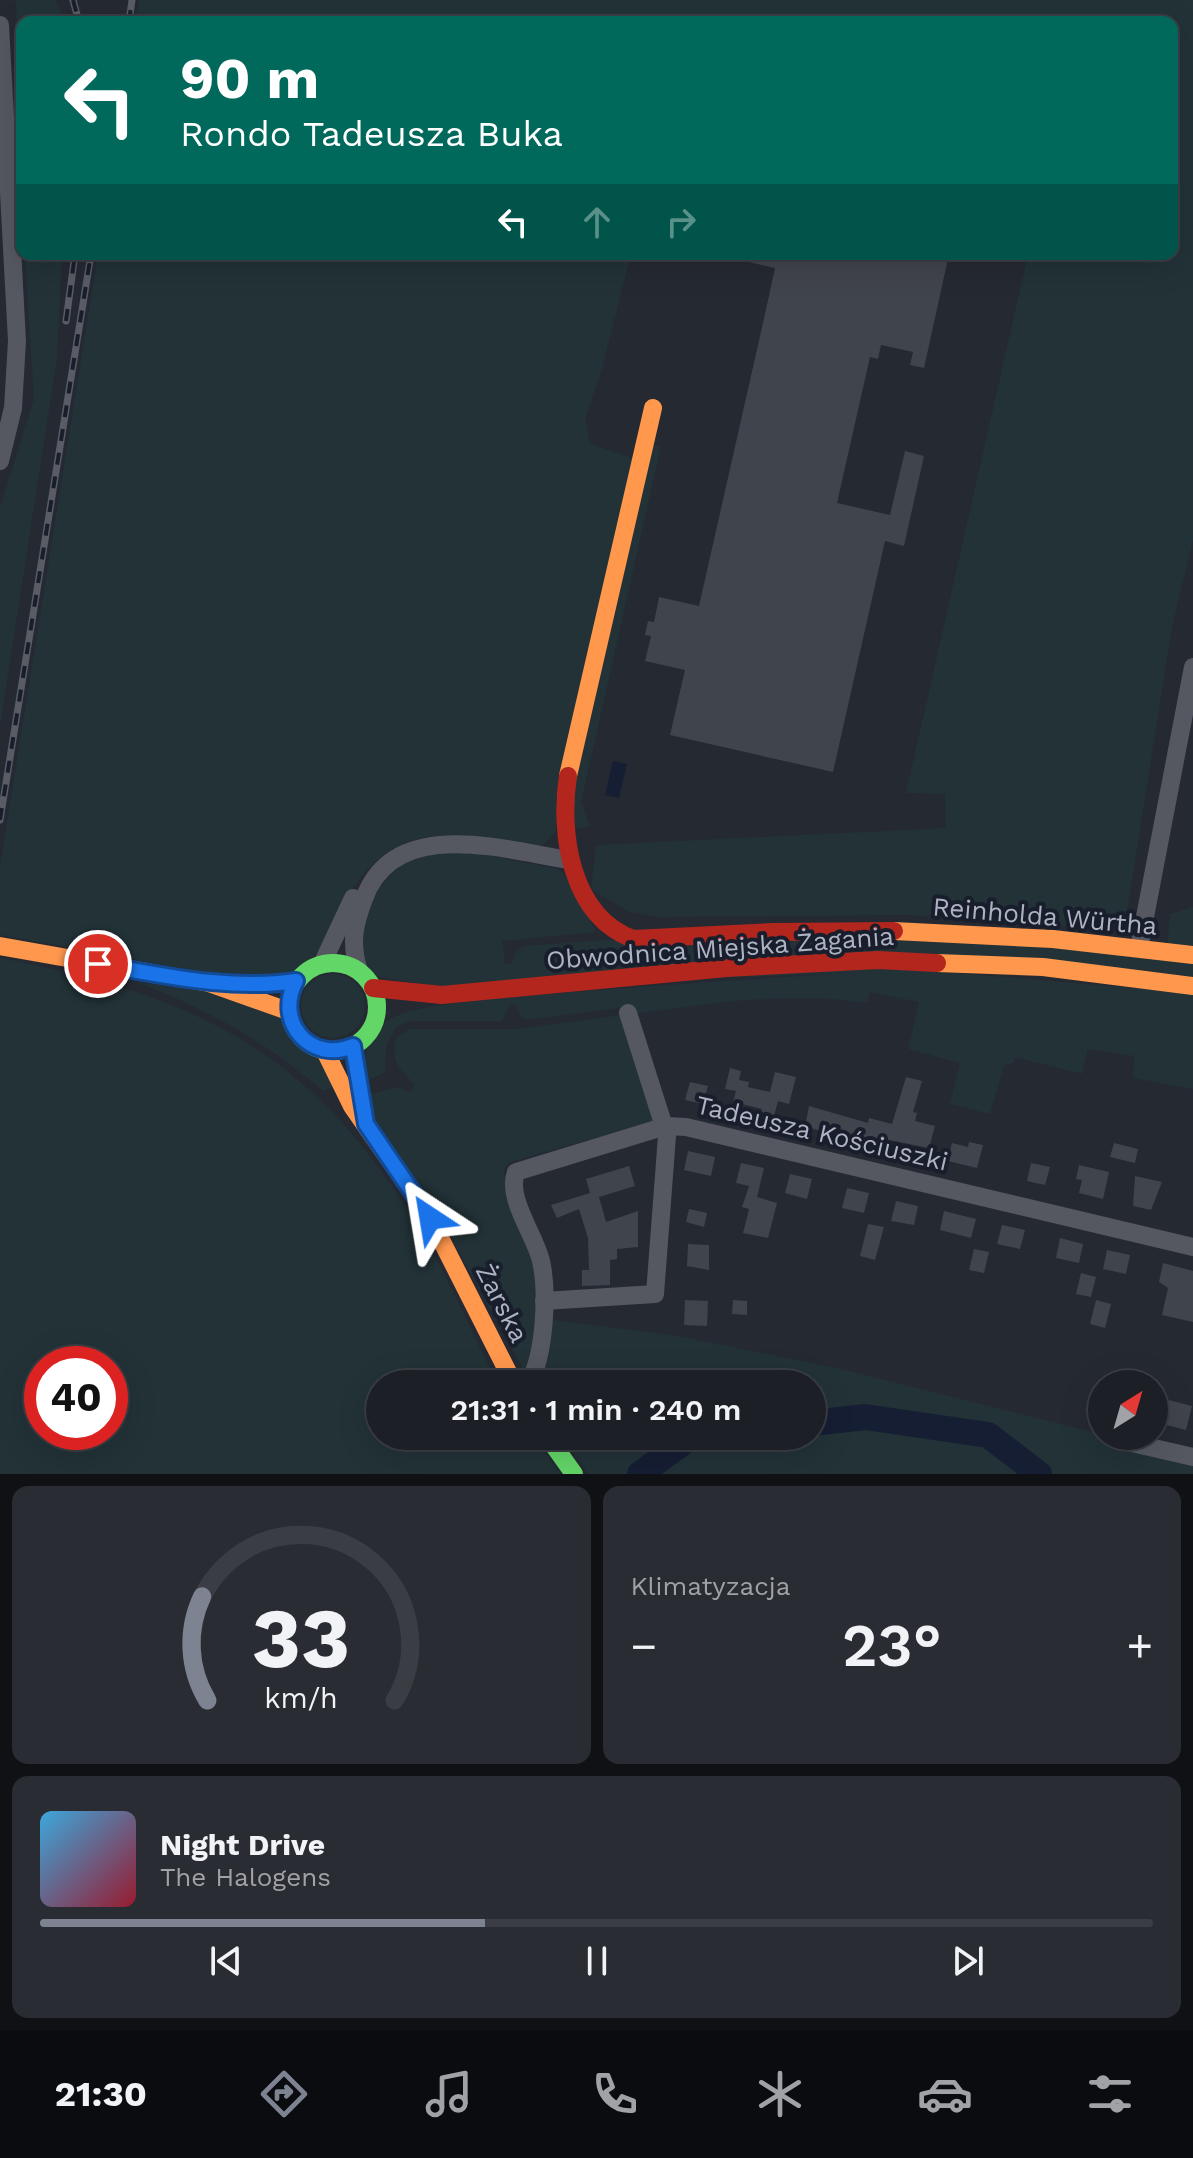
<!DOCTYPE html>
<html lang="pl">
<head>
<meta charset="utf-8">
<style>
  :root { --surface:#1c1f26; --page:#292c32; --text:#f1f3f6; --muted:#a0a2a7; --line:#3a3d43; --accent:#7e8391 }
  body { margin:0; font-family:"Work Sans",sans-serif; background:var(--page); color:var(--text); height:100vh; display:flex; flex-direction:column; font-size:30px; white-space:nowrap }
  * { box-sizing:border-box; margin:0 }
  p { font-size:26px; color:var(--muted) }
  .icon { flex:none; width:44px; height:44px; fill:none; stroke:currentColor; stroke-width:2; stroke-linecap:round; stroke-linejoin:round }
  .map { position:relative; height:1474px; overflow:hidden }
  .details { display:flex; flex-direction:column; gap:12px; padding:12px; background:#0f1115; flex:1 }
  .details>* { flex:none }
  .banner { position:absolute; left:16px; top:16px; width:1162px; height:244px; border-radius:16px; box-shadow:0 8px 32px #0002,0 0 0 2px var(--line); background:#00695c; color:#fff; overflow:hidden }
  .needle { width:52px; rotate:37deg }
  .fabs { position:absolute; left:1088px; top:1370px; display:grid; gap:16px }
  .fabs a { display:grid; place-items:center; width:80px; height:80px; border-radius:50%; background:var(--surface); box-shadow:0 8px 32px #0002,0 0 0 2px var(--line); font-size:40px }
  .speed { position:absolute; left:24px; top:1346px; display:flex; gap:16px; font-size:40px; font-weight:700; text-align:center }
  .speed>* { display:grid; place-content:center; width:104px; height:104px; border-radius:50%; background:var(--surface); box-shadow:0 8px 32px #0002,0 0 0 2px var(--line); line-height:1 }
  .speed .limit { border:12px solid #d22; background:#fff; color:#111 }
  .pin { position:absolute; display:grid; place-items:center; width:68px; height:68px; color:#fff; margin:-34px; border:4px solid #fff; border-radius:50%; box-shadow:0 2px 8px #0007 }
  .me { position:absolute; width:88px; margin:-44px; rotate:327deg; stroke-linejoin:round; filter:drop-shadow(0 0 6px #0008) }
  .turn { display:flex; align-items:center; gap:28px; height:168px; padding:0 32px; font-size:36px }
  .turn .icon { width:104px; height:104px; stroke-width:2.5 }
  .turn b { display:block; font-size:56px; line-height:68px }
  .lanes { display:flex; align-items:center; height:76px; padding:0 32px; background:#0003; justify-content:center; gap:40px; direction:ltr }
  .lanes .off { opacity:.35 }
  .big { font-size:60px; font-weight:600; line-height:1.1 }
  .details .tile { flex:1; display:flex; flex-direction:column; justify-content:center; gap:12px; min-width:0; padding:0 28px; border-radius:16px; background:var(--page) }
  .details .dial { align-items:center; gap:0 }
  .dial svg { height:208px; overflow:visible; fill:none; stroke:var(--line); stroke-width:7; stroke-linecap:round; text-anchor:middle }
  .dial text { fill:var(--text); stroke:none }
  .song { display:flex; align-items:center; gap:24px }
  .cover { width:96px; height:96px; border-radius:12px; background:linear-gradient(135deg,hsl(200 70% 55%),hsl(350 70% 35%)) }
  .played { height:8px; border-radius:4px; background:linear-gradient(90deg,var(--accent) 40%,var(--line) 40%) }
  .keys { display:flex; justify-content:space-around; direction:ltr }
  .heat { display:flex; justify-content:space-between; align-items:center; font-size:44px; direction:ltr }
  .details .tiles { flex:1; display:grid; gap:12px; grid-template-columns:1fr 1fr }
  .tile:last-child { grid-column:span 2 }
  .trip { position:absolute; left:366px; top:1370px; width:460px; height:80px; border-radius:40px; background:var(--surface); box-shadow:0 8px 32px #0002,0 0 0 2px var(--line); font-weight:600; line-height:80px; text-align:center }
  .tab-bar { display:flex; height:128px; justify-content:space-around; align-items:center; background:#0b0c0f; color:var(--muted) }
  .tab-bar .icon { width:56px; height:56px }
  .tab-bar .current { color:var(--accent) }
  .tab-bar b { font-size:36px; color:var(--text) }
  .map>svg:first-child { display:block }
  .green { fill:#223237; fill-rule:evenodd }
  .water { fill:#161e34 }
  .lines { fill:none; stroke-linecap:round; stroke-linejoin:round }
  .river { stroke:#161e34; stroke-width:26 }
  .building { fill:#40444d }
  .street { stroke:#565861; stroke-width:18 }
  .fast { stroke:#63d668; stroke-width:18 }
  .slow { stroke:#ff974d; stroke-width:18 }
  .jam { stroke:#b3261e; stroke-width:18 }
  .rail-casing { stroke:#595c64; stroke-width:7 }
  .rail { stroke:#191e2c; stroke-width:4; stroke-dasharray:12; stroke-linecap:butt }
  .route-casing { stroke:#114b97; stroke-width:20 }
  .route { stroke:#1a73e8; stroke-width:14 }
  .labels { text-anchor:middle; dominant-baseline:central; stroke-width:8; stroke-linejoin:round; paint-order:stroke }
  .street-label { font-size:26px; fill:#aeb3c4; stroke:#191e2c }
</style>
</head>
<body>
<div class="map">
<svg width="1193" height="1474" viewBox="0 0 1193 1474">
  <rect width="100%" height="100%" fill="#252932"/>
  <!-- green -->
  <g class="green">
    <path d="M16,0H56L64,22H22V158Z"/>
    <path d="M139,0H1193V540L1172,627L1125,925L1106,929L909,915L659,917L629,912L591,889L596,845L946,828L945,794L906,793L1028,254H1172V22H136Z"/>
    <path d="M25,254H62L57,358L0,726V508L34,399Z"/>
    <path d="M98,254H631L601,372L585,419L590,444L633,458L555,833L543,845L533,847C432,827 382,822 332,926C321,949 309,969 283,976C253,986 200,971 168,966C112,955 56,945 0,935V867Z"/>
    <path d="M653,446H661L581,802L590,827L575,828L572,799Z"/>
    <path d="M441,852L476,853L557,869L565,874L596,932L502,941L505,964L512,963L515,953L523,946L604,940L910,935L1193,960V977L1101,965L442,987L373,976L359,949C372,896 380,863 441,852Z"/>
    <path d="M1193,907V951L1167,947L1170,914Z"/>
    <path d="M0,958C180,993 298,1041 402,1201C440,1258 467,1323 498,1384H380V1436H532L561,1474H0ZM42,1364H110V1432H42Z"/>
    <path d="M909,969L1193,993V1089L1133,1078L1134,1056L1088,1049L1082,1074L1015,1057L1014,1062L1004,1066L990,1114L950,1104L960,1063L908,1049L919,1002L870,992L867,1003C788,991 711,1003 633,1014L625,1007L527,1020L520,1015L517,1006L511,1003L502,1021H412L397,1026L386,1046L385,1073L363,1082C364,1055 365,1035 390,1019C412,1005 486,1000 515,997C646,985 778,978 909,969Z"/>
    <circle cx="333" cy="1006" r="32"/>
    <path d="M136,982L214,992L281,1016L293,1039L320,1057L338,1085L323,1091C268,1043 204,1007 136,982Z"/>
    <path d="M622,1015L656,1121L510,1162L503,1170L532,1248L545,1319L672,1335L841,1369L1193,1457V1474H588L561,1436H812V1384H531L447,1230L377,1125L366,1095L398,1087L410,1092L415,1085C398,1067 391,1063 396,1038L409,1029H518Z"/>
  </g>
  <!-- water -->
  <path class="water" d="M613,761L627,764L619,798L605,795Z"/>
  <g class="lines">
    <!-- river -->
    <g class="river">
      <path d="M812,1423L865,1417L988,1435L1039,1474"/>
      <path d="M640,1474L692,1436"/>
    </g>
  </g>
  <!-- building -->
  <g class="building">
    <path d="M736,254H949L924,368L910,365L913,352L881,345L878,359L870,357L837,503L890,515L905,451L924,456L904,546L885,541L833,772L670,735L685,670L645,661L651,636L645,635L648,621L654,622L659,597L699,606L763,323L775,268L736,259Z"/>
    <path d="M730,1068L741,1071L739,1080L749,1082L748,1087L770,1092L775,1072L796,1077L789,1104L778,1101L773,1120L760,1117L762,1109L733,1102L736,1091L725,1089Z"/>
    <path d="M906,1077L922,1081L913,1112L917,1113L915,1121L935,1126L929,1148L879,1138L877,1144L805,1127L809,1106L868,1123L869,1118L892,1124Z"/>
    <path d="M690,1082L708,1086L703,1104L685,1100Z"/>
    <path d="M969,1142L983,1145L977,1168L948,1161L952,1143L968,1147Z"/>
    <path d="M1114,1143L1138,1149L1135,1163L1110,1157Z"/>
    <path d="M688,1151L715,1157L711,1176L684,1170Z"/>
    <path d="M741,1163L764,1168L757,1197L777,1203L768,1238L743,1233L749,1209L742,1207L749,1186L736,1183Z"/>
    <path d="M1031,1163L1050,1167L1045,1185L1027,1181Z"/>
    <path d="M1079,1165L1109,1172L1103,1199L1079,1193L1082,1180L1076,1179Z"/>
    <path d="M629,1166L635,1186L599,1197L606,1222L638,1211V1247L617,1249V1259L610,1260V1285L582,1286V1270H589L588,1238L579,1209L557,1218L551,1205L590,1193L586,1179Z"/>
    <path d="M790,1174L812,1179L807,1199L785,1193Z"/>
    <path d="M1135,1176L1162,1182L1151,1210L1133,1206Z"/>
    <path d="M847,1188L869,1193L864,1213L842,1208Z"/>
    <path d="M896,1201L918,1206L914,1225L891,1221Z"/>
    <path d="M689,1209L707,1213L704,1227L686,1222Z"/>
    <path d="M944,1211L976,1219L971,1238L940,1230Z"/>
    <path d="M868,1224L884,1227L875,1260L860,1256Z"/>
    <path d="M1002,1225L1025,1230L1020,1249L997,1244Z"/>
    <path d="M1060,1238L1083,1244L1079,1263L1056,1258Z"/>
    <path d="M688,1244L709,1245V1270L687,1266Z"/>
    <path d="M974,1249L989,1252L984,1273L969,1270Z"/>
    <path d="M1107,1250L1130,1255L1126,1274L1103,1269Z"/>
    <path d="M1163,1263L1193,1271V1322L1162,1315L1168,1288L1159,1282Z"/>
    <path d="M1081,1273L1096,1277L1091,1297L1076,1294Z"/>
    <path d="M685,1300L708,1301L707,1326L684,1325Z"/>
    <path d="M733,1300L747,1301V1315L732,1314Z"/>
    <path d="M1096,1300L1111,1304L1105,1328L1090,1324Z"/>
    <path d="M1165,1399L1192,1406L1186,1430L1159,1423Z"/>
  </g>
  <g class="lines">
    <!-- street -->
    <g class="street">
      <path d="M0,25L17,341L13,408L0,461"/>
      <path d="M1139,948L1193,667"/>
      <path d="M322,964L353,898"/>
      <path d="M359,971C350,944 354,925 364,899C394,815 504,850 569,860"/>
      <path d="M544,1301L655,1294L667,1136L628,1013"/>
      <path d="M528,1384C545,1357 548,1292 541,1261C535,1235 506,1198 516,1172L666,1126L686,1127L1193,1247"/>
      <path d="M1132,1443L1193,1457"/>
    </g>
    <!-- fast -->
    <g class="fast">
      <circle cx="333" cy="1007" r="44"/>
      <path d="M547,1436L574,1474"/>
    </g>
    <!-- slow -->
    <g class="slow">
      <path d="M568,776L653,408"/>
      <path d="M894,931L1053,939L1193,955"/>
      <path d="M0,946L209,983L288,1011"/>
      <path d="M937,963L1043,967L1193,986"/>
      <path d="M353,1046L363,1106"/>
      <path d="M325,1051L352,1106L430,1218L514,1384"/>
    </g>
    <!-- jam -->
    <g class="jam">
      <path d="M568,776C559,834 571,916 633,939L773,932L894,931"/>
      <path d="M373,988L442,995L726,968L878,960L937,963"/>
    </g>
    <defs>
      <g id="rail">
        <path d="M73,0L79,22"/>
        <path d="M129,22L132,0"/>
        <path d="M66,321L75,254"/>
        <path d="M0,820L91,254"/>
      </g>
    </defs>
    <!-- rail casing -->
    <use href="#rail" class="rail-casing"/>
    <!-- rail -->
    <use href="#rail" class="rail"/>
  </g>
  <g class="lines">
    <defs>
      <path id="route" d="M98,964C163,975 230,991 296,981C274,1021 310,1064 353,1046L366,1124L430,1218"/>
    </defs>
    <!-- route casing -->
    <use href="#route" class="route-casing"/>
    <!-- route -->
    <use href="#route" class="route"/>
  </g>
  <g class="labels">
    <!-- street labels -->
    <g class="street-label">
      <text transform="translate(1045 916) rotate(5)">Reinholda Würtha</text>
      <text transform="translate(720 948) rotate(-4)">Obwodnica Miejska Żagania</text>
      <text transform="translate(822 1133) rotate(13)">Tadeusza Kościuszki</text>
      <text transform="translate(502 1303) rotate(63)">Żarska</text>
    </g>
  </g>
</svg>
<div class="fabs">
<a><svg class="needle" viewBox="-14 -14 28 28"><path d="M0-13l5 13h-10z" fill="#e53935"/><path d="M0 13l5-13h-10z" fill="#a0a2a7"/></svg></a>
</div>
<div class="speed"><div class="limit">40</div></div>
<div class="pin" style="left:98px;top:964px;background:#d93025"><svg class="icon" aria-label="arrive" viewBox="0 0 24 24"><path d="M6 21V4h12l-3 4 3 4H6"/></svg></div>
<svg class="me" style="left:430px;top:1218px" viewBox="-20 -20 40 40"><path d="M0-17L14 15 0 8-14 15z" fill="#1a73e8" stroke="#fff" stroke-width="4"/></svg>
<div class="trip">21:31 · 1 min · 240 m</div>
<div class="banner">
<div class="turn"><svg class="icon" aria-label="left" viewBox="0 0 24 24"><path d="M17 20v-9H6M10 6l-5 5 5 5"/></svg><div><b>90 m</b>Rondo Tadeusza Buka</div></div>
<div class="lanes"><svg class="icon" aria-label="left" viewBox="0 0 24 24"><path d="M17 20v-9H6M10 6l-5 5 5 5"/></svg><svg class="icon off" aria-label="ahead" viewBox="0 0 24 24"><path d="M12 20V5M6 11l6-6 6 6"/></svg><svg class="icon off" aria-label="right" viewBox="0 0 24 24"><path d="M7 20v-9h11M14 6l5 5-5 5"/></svg></div>
</div>
</div>
<section class="details">
<div class="tiles">
<div class="tile dial"><svg viewBox="0 0 100 80">
<path d="M14 69A42 42 0 1 1 86 69"/>
<path d="M14 69A42 42 0 0 1 12 29" stroke="#7e8391"/>
<text x="50" y="56" font-size="32" font-weight="700">33</text>
<text x="50" y="72" font-size="11">km/h</text>
</svg></div>
<div class="tile"><p>Klimatyzacja</p>
<div class="heat"><a>−</a><b class="big">23°</b><a>+</a></div>
</div>
<div class="tile">
<div class="song"><i class="cover"></i><div><b>Night Drive</b><p>The Halogens</p></div></div>
<div class="played"></div>
<div class="keys"><svg class="icon" aria-label="previous" viewBox="0 0 24 24"><path d="M18 5L8 12l10 7zM5 5v14"/></svg><svg class="icon" aria-label="pause" viewBox="0 0 24 24"><path d="M8 5v14M16 5v14"/></svg><svg class="icon" aria-label="next" viewBox="0 0 24 24"><path d="M6 5l10 7-10 7zM19 5v14"/></svg></div>
</div>
</div>
</section>
<nav class="tab-bar">
<b>21:30</b>
<svg class="icon current" aria-label="directions" viewBox="0 0 24 24"><path d="M12 3l9 9-9 9-9-9zM9 14v-3h6M13 9l2 2-2 2"/></svg>
<svg class="icon" aria-label="music" viewBox="0 0 24 24"><path d="M9 18V5l10-2v13"/><circle cx="6" cy="18" r="3"/><circle cx="16" cy="16" r="3"/></svg>
<svg class="icon" aria-label="phone" viewBox="0 0 24 24"><path d="M5 4h4l2 5-3 2q2 4 5 5l2-3 5 2v4C11 20 4 13 5 4z"/></svg>
<svg class="icon" aria-label="climate" viewBox="0 0 24 24"><path d="M12 3v18M4 7l16 10M4 17L20 7"/></svg>
<svg class="icon" aria-label="car" viewBox="0 0 24 24"><path d="M5 17H2v-5l4-1 3-4h7l3 4 3 1v5h-3M9 17h6M6 11h13"/><circle cx="7" cy="17" r="2"/><circle cx="17" cy="17" r="2"/></svg>
<svg class="icon" aria-label="filters" viewBox="0 0 24 24"><path d="M4 7h16M4 17h16"/><circle cx="9" cy="7" r="2"/><circle cx="15" cy="17" r="2"/></svg>
</nav>
</body>
</html>
